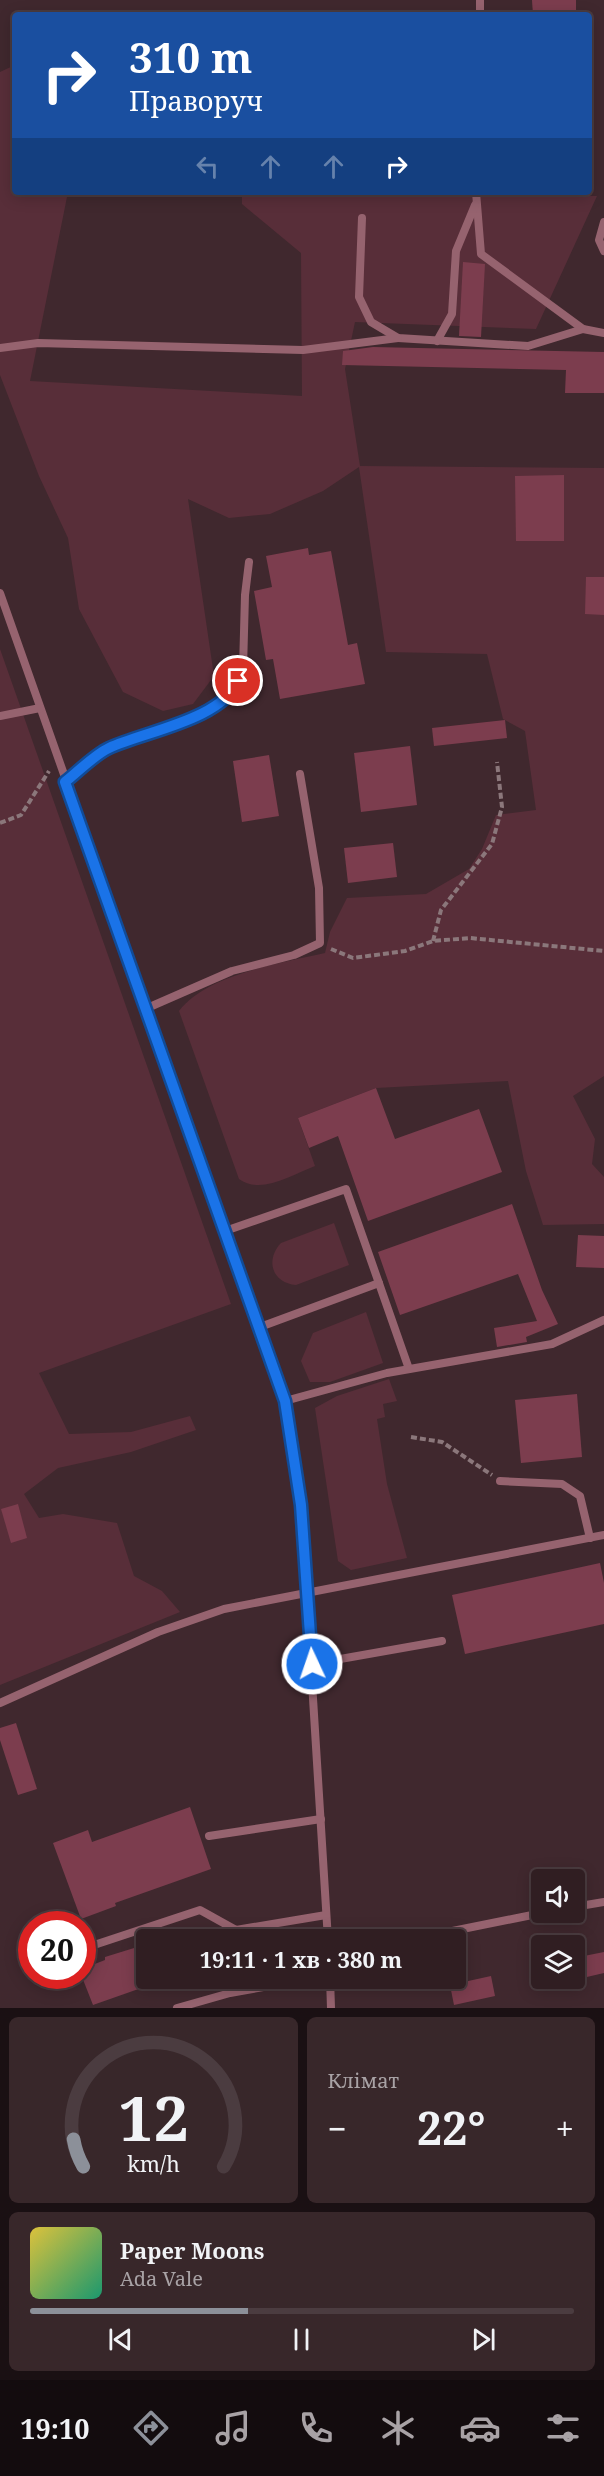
<!DOCTYPE html>
<html lang="uk">
<head>
<meta charset="utf-8">
<style>
  :root { --surface:#301e22; --page:#38272a; --text:#f1f3f6; --muted:#a8a2a5; --line:#4b3c40; --accent:#8c9099 }
  body { margin:0; font-family:"Noto Serif",serif; background:var(--page); color:var(--text); height:100vh; display:flex; flex-direction:column; font-size:22px; white-space:nowrap }
  * { box-sizing:border-box; margin:0 }
  p { font-size:20px; color:var(--muted) }
  .icon { flex:none; width:33px; height:33px; fill:none; stroke:currentColor; stroke-width:2; stroke-linecap:round; stroke-linejoin:round }
  .map { position:relative; height:2008px; overflow:hidden }
  .sheet { display:flex; flex-direction:column; gap:9px; padding:9px; background:#1a1013; flex:1 }
  .sheet>* { flex:none }
  .top-card { position:absolute; left:12px; top:12px; width:580px; height:183px; border-radius:6px; box-shadow:0 3px 15px #0003,0 0 0 2px var(--line); background:#1a4fa0; color:#fff; overflow:hidden }
  .fabs { position:absolute; left:531px; top:1869px; display:grid; gap:12px }
  .fabs a { display:grid; place-items:center; width:54px; height:54px; border-radius:6px; background:var(--surface); box-shadow:0 3px 15px #0003,0 0 0 2px var(--line); font-size:30px }
  .speed { position:absolute; left:18px; top:1911px; display:flex; gap:12px; font-size:30px; font-weight:700; text-align:center }
  .speed>* { display:grid; place-content:center; width:78px; height:78px; border-radius:50%; background:var(--surface); box-shadow:0 3px 15px #0003,0 0 0 2px var(--line); line-height:1 }
  .speed .limit { border:9px solid #d22; background:#fff; color:#111 }
  .pin { position:absolute; display:grid; place-items:center; width:51px; height:51px; color:#fff; margin:-26px; border:3px solid #fff; border-radius:50%; box-shadow:0 2px 6px #0007 }
  .me { position:absolute; width:66px; margin:-33px; rotate:357deg; stroke-linejoin:round; filter:drop-shadow(0 0 4px #0008) }
  .turn { display:flex; align-items:center; gap:21px; height:126px; padding:0 18px; font-size:27px }
  .turn .icon { width:78px; height:78px; stroke-width:2.5 }
  .turn b { display:block; font-size:42px; line-height:51px }
  .lanes { display:flex; align-items:center; height:57px; padding:0 18px; background:#0003; justify-content:center; gap:30px; direction:ltr }
  .lanes .off { opacity:.35 }
  .big { font-size:45px; font-weight:700; line-height:1.1 }
  .sheet .widget { flex:1; display:flex; flex-direction:column; justify-content:center; gap:9px; min-width:0; padding:0 21px; border-radius:9px; background:var(--page) }
  .sheet .dial { align-items:center; gap:0 }
  .dial svg { height:156px; overflow:visible; fill:none; stroke:var(--line); stroke-width:7; stroke-linecap:round; text-anchor:middle }
  .dial text { fill:var(--text); stroke:none }
  .song { display:flex; align-items:center; gap:18px }
  .cover { width:72px; height:72px; border-radius:9px; background:linear-gradient(135deg,hsl(50 70% 55%),hsl(160 70% 35%)) }
  .played { height:6px; border-radius:3px; background:linear-gradient(90deg,var(--accent) 40%,var(--line) 40%) }
  .keys { display:flex; justify-content:space-around; direction:ltr }
  .heat { display:flex; justify-content:space-between; align-items:center; font-size:33px; direction:ltr }
  .sheet .tiles { flex:1; display:grid; gap:9px; grid-template-columns:1fr 1fr }
  .widget:last-child { grid-column:span 2 }
  .trip { position:absolute; left:136px; top:1929px; width:330px; height:60px; border-radius:6px; background:var(--surface); box-shadow:0 3px 15px #0003,0 0 0 2px var(--line); font-weight:700; line-height:60px; text-align:center }
  .tab-bar { display:flex; height:96px; justify-content:space-around; align-items:center; background:#130c0e; color:var(--muted) }
  .tab-bar .icon { width:42px; height:42px }
  .tab-bar .selected { color:var(--accent) }
  .tab-bar b { font-size:27px; color:var(--text) }
  .map>svg:first-child { display:block }
  .green { fill:#582e39 }
  .building { fill:#7c3d4e }
  .lines { fill:none; stroke-linecap:round; stroke-linejoin:round }
  .path { stroke:#8b777b; stroke-width:4; stroke-dasharray:6 3; stroke-linecap:butt }
  .lane { stroke:#96636f; stroke-width:8 }
  .route-casing { stroke:#114b97; stroke-width:15 }
  .route { stroke:#1a73e8; stroke-width:10 }
</style>
</head>
<body>
<div class="map">
<svg width="604" height="2008" viewBox="0 0 604 2008">
  <rect width="100%" height="100%" fill="#40282e"/>
  <!-- green -->
  <g class="green">
    <path d="M15,65V192H68L30,381L302,396L301,253L242,204V192L597,196L536,329L355,322L345,369L360,466L604,468V1076L573,1096L595,1139L592,1164L604,1177V1224L543,1225L526,1171L508,1081L376,1088L298,1118L315,1166C291,1175 261,1195 239,1179L179,1011C207,974 281,963 325,953L330,932L347,898L426,894L469,869L482,849L496,815L536,810L525,731L503,719L487,654L386,652L359,467L323,491L270,514L229,518L188,499L214,676L193,704L163,711L123,692L79,609L68,538L39,476L0,375V72Z"/>
    <path d="M0,649L231,1304L39,1373L69,1434L131,1432L190,1416L196,1430L131,1452L58,1468L24,1494L39,1518L63,1514L117,1523L134,1576L162,1591L180,1612L0,1685Z"/>
    <path d="M334,1223L349,1265L296,1285C272,1283 265,1260 281,1243Z"/>
    <path d="M366,1312L383,1363L330,1382H310L301,1361L313,1333Z"/>
    <path d="M389,1379L397,1401L383,1404L385,1417L377,1419L387,1484L407,1558L351,1570L338,1561L315,1408L337,1396Z"/>
  </g>
  <!-- building -->
  <g class="building">
    <path d="M532,0H576V15H533Z"/>
    <path d="M463,262L485,264L481,337L459,336Z"/>
    <path d="M373,347L604,352V393H565L566,370L342,365L343,351Z"/>
    <path d="M564,475V541H516L515,476Z"/>
    <path d="M308,548L309,555L331,551L348,645L357,643L365,684L280,699L273,659L266,660L254,591L272,587L266,556Z"/>
    <path d="M586,577H604V615L585,614Z"/>
    <path d="M505,720L507,738L434,746L432,728Z"/>
    <path d="M410,746L417,805L361,812L354,753Z"/>
    <path d="M269,755L279,816L242,822L233,761Z"/>
    <path d="M393,843L397,877L348,883L344,848Z"/>
    <path d="M376,1088L395,1139L479,1109L502,1172L368,1221L338,1136L309,1148L298,1118Z"/>
    <path d="M512,1204L542,1290L558,1324L526,1337L527,1342L497,1347L494,1328L537,1321L518,1274L400,1315L378,1252Z"/>
    <path d="M578,1235L604,1236V1268L576,1267Z"/>
    <path d="M577,1394L582,1457L521,1463L515,1400Z"/>
    <path d="M18,1504L27,1538L11,1543L1,1509Z"/>
    <path d="M600,1563L604,1583V1624L465,1654L452,1595Z"/>
    <path d="M16,1723L37,1789L18,1795L0,1740V1728Z"/>
    <path d="M190,1807L211,1869L115,1903L116,1906L81,1919L53,1843L88,1830L92,1842Z"/>
    <path d="M147,1944V1986L93,2005L82,1977V1969L105,1960V1957Z"/>
    <path d="M604,1952V1973L574,1980V1958Z"/>
    <path d="M491,1976L495,1996L454,2005L450,1985Z"/>
  </g>
  <g class="lines">
    <!-- path -->
    <g class="path">
      <path d="M0,823L21,815L49,771"/>
      <path d="M433,941L441,910L492,844L502,807L497,762"/>
      <path d="M331,949L353,958L405,951L433,941L470,938L604,951"/>
      <path d="M411,1437L442,1442L492,1475"/>
    </g>
    <!-- lane -->
    <g class="lane">
      <path d="M480,15V0"/>
      <path d="M476,192L481,254L583,329L604,333"/>
      <path d="M362,218L359,297L371,322L398,338L528,346L583,329"/>
      <path d="M604,222L599,240L604,251"/>
      <path d="M437,341L452,314L456,251L475,205"/>
      <path d="M0,348L38,343L303,350L398,338"/>
      <path d="M0,593L285,1401L301,1505L328,1940"/>
      <path d="M0,716L40,708"/>
      <path d="M65,782L107,749L191,719L232,693L243,669L245,595L249,562"/>
      <path d="M145,1009L232,971L294,955L320,943L319,888L300,774"/>
      <path d="M225,1231L346,1189L409,1369"/>
      <path d="M260,1327L379,1283"/>
      <path d="M285,1401L387,1373L552,1344L604,1320"/>
      <path d="M500,1481L562,1484L580,1496L590,1538"/>
      <path d="M312,1664L442,1641"/>
      <path d="M0,1703L158,1632L224,1609L604,1535"/>
      <path d="M209,1836L321,1819"/>
      <path d="M574,1907L604,1902"/>
      <path d="M408,1940L547,1912"/>
      <path d="M85,1948L200,1910L236,1930L326,1915"/>
      <path d="M330,1978L331,2008"/>
      <path d="M177,2008L230,1993L314,1978"/>
    </g>
  </g>
  <g class="lines">
    <defs>
      <path id="route" d="M238,681C221,720 146,731 109,748C94,755 79,771 65,782L285,1401L301,1505L312,1664"/>
    </defs>
    <!-- route casing -->
    <use href="#route" class="route-casing"/>
    <!-- route -->
    <use href="#route" class="route"/>
  </g>
</svg>
<div class="fabs">
<a><svg class="icon" aria-label="sound" viewBox="0 0 24 24"><path d="M4 9h4l5-4v14l-5-4H4zM17 9q2 3 0 6"/></svg></a>
<a><svg class="icon" aria-label="layers" viewBox="0 0 24 24"><path d="M12 4l9 5-9 5-9-5zM3 14l9 5 9-5"/></svg></a>
</div>
<div class="speed"><div class="limit">20</div></div>
<div class="pin" style="left:238px;top:681px;background:#d93025"><svg class="icon" aria-label="arrive" viewBox="0 0 24 24"><path d="M6 21V4h12l-3 4 3 4H6"/></svg></div>
<svg class="me" style="left:312px;top:1664px" viewBox="-20 -20 40 40"><circle r="17" fill="#1a73e8" stroke="#fff" stroke-width="3"/><path d="M0-11L8 9 0 5-8 9z" fill="#fff"/></svg>
<div class="trip">19:11 · 1 хв · 380 m</div>
<div class="top-card">
<div class="turn"><svg class="icon" aria-label="right" viewBox="0 0 24 24"><path d="M7 20v-9h11M14 6l5 5-5 5"/></svg><div><b>310 m</b>Праворуч</div></div>
<div class="lanes"><svg class="icon off" aria-label="left" viewBox="0 0 24 24"><path d="M17 20v-9H6M10 6l-5 5 5 5"/></svg><svg class="icon off" aria-label="ahead" viewBox="0 0 24 24"><path d="M12 20V5M6 11l6-6 6 6"/></svg><svg class="icon off" aria-label="ahead" viewBox="0 0 24 24"><path d="M12 20V5M6 11l6-6 6 6"/></svg><svg class="icon" aria-label="right" viewBox="0 0 24 24"><path d="M7 20v-9h11M14 6l5 5-5 5"/></svg></div>
</div>
</div>
<section class="sheet">
<div class="tiles">
<div class="widget dial"><svg viewBox="0 0 100 80">
<path d="M14 69A42 42 0 1 1 86 69"/>
<path d="M14 69A42 42 0 0 1 9 55" stroke="#8c9099"/>
<text x="50" y="56" font-size="32" font-weight="700">12</text>
<text x="50" y="72" font-size="11">km/h</text>
</svg></div>
<div class="widget"><p>Клімат</p>
<div class="heat"><a>−</a><b class="big">22°</b><a>+</a></div>
</div>
<div class="widget">
<div class="song"><i class="cover"></i><div><b>Paper Moons</b><p>Ada Vale</p></div></div>
<div class="played"></div>
<div class="keys"><svg class="icon" aria-label="previous" viewBox="0 0 24 24"><path d="M18 5L8 12l10 7zM5 5v14"/></svg><svg class="icon" aria-label="pause" viewBox="0 0 24 24"><path d="M8 5v14M16 5v14"/></svg><svg class="icon" aria-label="next" viewBox="0 0 24 24"><path d="M6 5l10 7-10 7zM19 5v14"/></svg></div>
</div>
</div>
</section>
<nav class="tab-bar">
<b>19:10</b>
<svg class="icon selected" aria-label="directions" viewBox="0 0 24 24"><path d="M12 3l9 9-9 9-9-9zM9 14v-3h6M13 9l2 2-2 2"/></svg>
<svg class="icon" aria-label="music" viewBox="0 0 24 24"><path d="M9 18V5l10-2v13"/><circle cx="6" cy="18" r="3"/><circle cx="16" cy="16" r="3"/></svg>
<svg class="icon" aria-label="phone" viewBox="0 0 24 24"><path d="M5 4h4l2 5-3 2q2 4 5 5l2-3 5 2v4C11 20 4 13 5 4z"/></svg>
<svg class="icon" aria-label="climate" viewBox="0 0 24 24"><path d="M12 3v18M4 7l16 10M4 17L20 7"/></svg>
<svg class="icon" aria-label="car" viewBox="0 0 24 24"><path d="M5 17H2v-5l4-1 3-4h7l3 4 3 1v5h-3M9 17h6M6 11h13"/><circle cx="7" cy="17" r="2"/><circle cx="17" cy="17" r="2"/></svg>
<svg class="icon" aria-label="filters" viewBox="0 0 24 24"><path d="M4 7h16M4 17h16"/><circle cx="9" cy="7" r="2"/><circle cx="15" cy="17" r="2"/></svg>
</nav>
</body>
</html>
